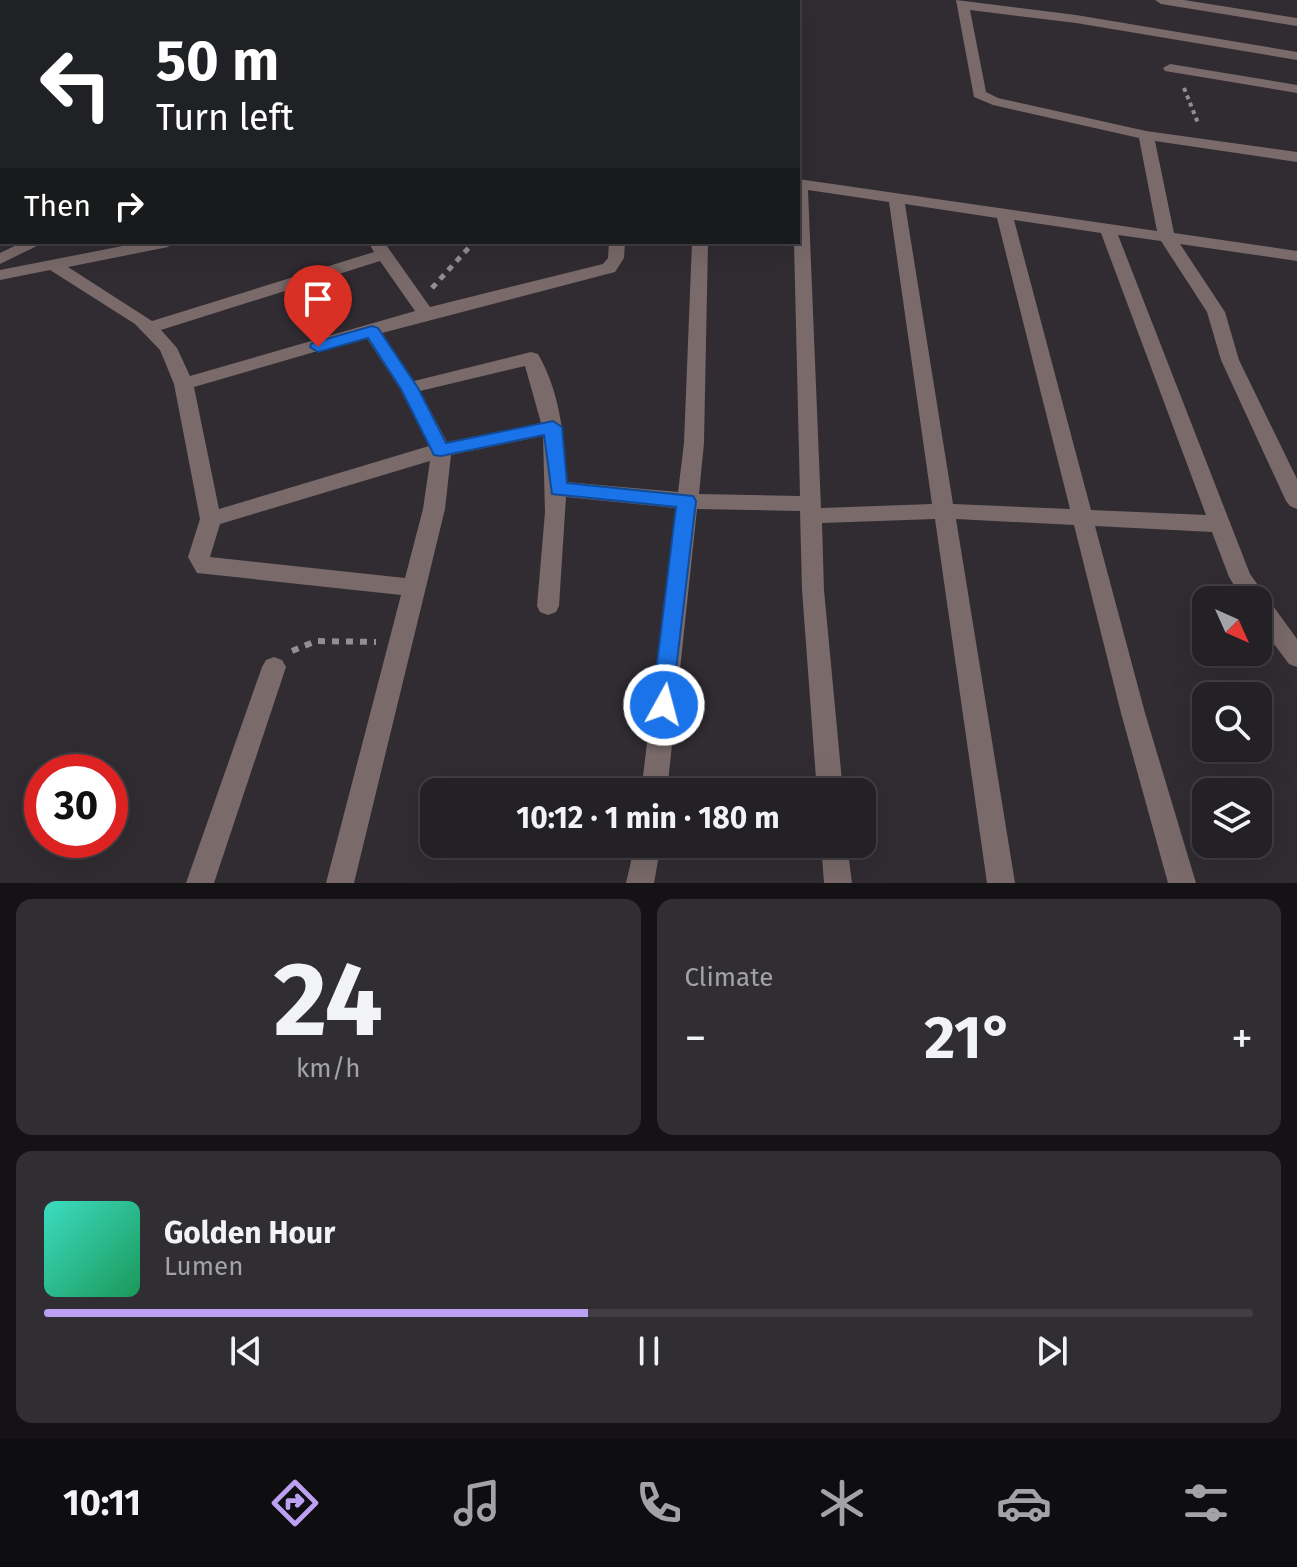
<!DOCTYPE html>
<html lang="en">
<head>
<meta charset="utf-8">
<style>
  :root { --surface:#242126; --page:#302e32; --text:#f1f3f6; --muted:#a3a3a7; --line:#413e43; --accent:#bca0f2 }
  body { margin:0; font-family:"Fira Sans",sans-serif; background:var(--page); color:var(--text); height:100vh; display:flex; flex-direction:column; font-size:30px; white-space:nowrap }
  * { box-sizing:border-box; margin:0 }
  p { font-size:26px; color:var(--muted) }
  .icon { flex:none; width:44px; height:44px; fill:none; stroke:currentColor; stroke-width:2; stroke-linecap:round; stroke-linejoin:round }
  .map { position:relative; height:883px; overflow:hidden }
  .panel { display:flex; flex-direction:column; gap:16px; padding:16px; background:#141215; flex:1 }
  .panel>* { flex:none }
  .banner { position:absolute; left:0px; top:0px; width:800px; height:244px; box-shadow:0 8px 32px #0002,0 0 0 2px var(--line); background:#202124; color:#fff; overflow:hidden }
  .needle { width:52px; rotate:135deg }
  .controls { position:absolute; left:1192px; top:586px; display:grid; gap:16px }
  .controls a { display:grid; place-items:center; width:80px; height:80px; border-radius:16px; background:var(--surface); box-shadow:0 8px 32px #0002,0 0 0 2px var(--line); font-size:40px }
  .speed { position:absolute; left:24px; top:754px; display:flex; gap:16px; font-size:40px; font-weight:700; text-align:center }
  .speed>* { display:grid; place-content:center; width:104px; height:104px; border-radius:50%; background:var(--surface); box-shadow:0 8px 32px #0002,0 0 0 2px var(--line); line-height:1 }
  .speed .limit { border:12px solid #d22; background:#fff; color:#111 }
  .pin { position:absolute; display:grid; place-items:center; width:68px; height:68px; color:#fff; margin:-82px -34px; border-radius:50% 50% 50% 0; rotate:-45deg; box-shadow:0 0 8px #0007 }
  .pin .icon { rotate:45deg }
  .me { position:absolute; width:88px; margin:-44px; rotate:7deg; stroke-linejoin:round; filter:drop-shadow(0 0 6px #0008) }
  .turn { display:flex; align-items:center; gap:28px; height:168px; padding:0 24px; font-size:36px }
  .turn .icon { width:104px; height:104px; stroke-width:2.5 }
  .turn b { display:block; font-size:56px; line-height:68px }
  .then { display:flex; align-items:center; height:76px; padding:0 24px; background:#0003; gap:16px; font-size:30px }
  .big { font-size:60px; font-weight:700; line-height:1.1 }
  .panel .card { flex:1; display:flex; flex-direction:column; justify-content:center; gap:12px; min-width:0; padding:0 28px; border-radius:16px; background:var(--page) }
  .panel .dial { align-items:center; gap:0 }
  .dial b { font-size:104px; line-height:1 }
  .song { display:flex; align-items:center; gap:24px }
  .cover { width:96px; height:96px; border-radius:12px; background:linear-gradient(135deg,hsl(170 70% 55%),hsl(150 70% 35%)) }
  .played { height:8px; border-radius:4px; background:linear-gradient(90deg,var(--accent) 45%,var(--line) 45%) }
  .keys { display:flex; justify-content:space-around; direction:ltr }
  .heat { display:flex; justify-content:space-between; align-items:center; font-size:44px; direction:ltr }
  .panel .tiles { flex:1; display:grid; gap:16px; grid-template-columns:1fr 1fr }
  .card:last-child { grid-column:span 2 }
  .trip { position:absolute; left:420px; top:778px; width:456px; height:80px; border-radius:16px; background:var(--surface); box-shadow:0 8px 32px #0002,0 0 0 2px var(--line); font-weight:700; line-height:80px; text-align:center }
  .dock { display:flex; height:128px; justify-content:space-around; align-items:center; background:#0e0d0f; color:var(--muted) }
  .dock .icon { width:56px; height:56px }
  .dock .selected { color:var(--accent) }
  .dock b { font-size:36px; color:var(--text) }
  .map>svg:first-child { display:block }
  .lines { fill:none; stroke-linecap:round; stroke-linejoin:round }
  .path-far2 { stroke:#928f94; stroke-width:4; stroke-dasharray:4 4; stroke-linecap:butt }
  .path-far1 { stroke:#928f94; stroke-width:5; stroke-dasharray:6 6; stroke-linecap:butt }
  .path { stroke:#928f94; stroke-width:6; stroke-dasharray:7 7; stroke-linecap:butt }
  .minor { fill:#7a6a6a; fill-rule:evenodd }
  .route { fill:#1a73e8; stroke:#114b97; stroke-width:2 }
</style>
</head>
<body>
<div class="map">
<svg width="1297" height="883" viewBox="0 0 1297 883">
  <rect width="100%" height="100%" fill="#302c32"/>
  <g class="lines">
    <!-- path-far2 -->
    <path class="path-far2" d="M1184,88L1198,123"/>
    <!-- path-far1 -->
    <path class="path-far1" d="M432,288L474,242"/>
    <!-- path -->
    <path class="path" d="M292,651L316,641L376,642"/>
    <!-- minor -->
    <g class="minor">
      <path d="M956,0L1076,15L1297,52V60L1076,23L970,10L986,92L998,98L1146,131L1297,152V162L1155,141L1174,233L1297,251V261L1180,244L1225,312L1239,360L1297,479V509L1290,506L1286,501L1221,360L1207,312L1161,241L1118,235L1250,574L1297,639V667L1289,664L1258,623V600H1243L1229,577L1212,532L1095,526L1145,713L1196,883H1168L1121,713L1074,525L956,519L1015,883H987L935,519L822,523L824,590L843,792H817L802,590L800,511L697,509L667,792H641L676,508L566,497L559,606L556,612L548,615L540,612L537,606L545,512L543,436L451,455L445,509L354,883H326L401,595L197,573L188,557L200,519L174,384L160,350L135,324L50,270L0,280V270L143,242H176L168,247L68,267L152,321L374,252L370,245L372,242H384L430,307L603,264L608,258L609,242H625L624,258L615,272L382,333L414,381L531,352L538,354C560,392 565,439 566,482L678,492L684,443L692,242H708L704,443L699,494L800,496L794,242H798V179L1157,231L1139,138L993,105L974,97ZM808,190L889,202L932,504L821,508ZM905,204L997,218L1070,509L953,504ZM1014,220L1101,233L1206,515L1091,510ZM380,261L415,311L190,376L177,348L161,330ZM366,337L400,389L429,446L219,509L194,387ZM525,366L541,423L447,442L420,391ZM430,461L423,509L405,578L210,557L220,524Z"/>
      <path d="M1155,0H1184L1297,18V26L1161,4Z"/>
      <path d="M1170,64L1297,85V93L1165,71L1163,68Z"/>
      <path d="M23,242H45L0,264V253Z"/>
      <path d="M274,657L282,660L286,667L214,883H186L262,667L266,660Z"/>
      <path d="M635,844H661L654,883H626Z"/>
      <path d="M821,844H847L852,883H824Z"/>
    </g>
  </g>
  <!-- route -->
  <path class="route" d="M372,326L378,328L418,388L446,443L553,421L562,427L567,483L693,496L696,501L671,712H656L652,705L676,507L552,494L544,435L441,456L434,455L401,389L368,338L318,352L310,347L312,343Z"/>
</svg>
<div class="controls">
<a><svg class="needle" viewBox="-14 -14 28 28"><path d="M0-13l5 13h-10z" fill="#e53935"/><path d="M0 13l5-13h-10z" fill="#a3a3a7"/></svg></a>
<a><svg class="icon" aria-label="search" viewBox="0 0 24 24"><circle cx="10" cy="10" r="6"/><path d="M15 15l6 6"/></svg></a>
<a><svg class="icon" aria-label="layers" viewBox="0 0 24 24"><path d="M12 4l9 5-9 5-9-5zM3 14l9 5 9-5"/></svg></a>
</div>
<div class="speed"><div class="limit">30</div></div>
<div class="pin" style="left:318px;top:347px;background:#d93025"><svg class="icon" aria-label="arrive" viewBox="0 0 24 24"><path d="M6 21V4h12l-3 4 3 4H6"/></svg></div>
<svg class="me" style="left:664px;top:705px" viewBox="-20 -20 40 40"><circle r="17" fill="#1a73e8" stroke="#fff" stroke-width="3"/><path d="M0-11L8 9 0 5-8 9z" fill="#fff"/></svg>
<div class="trip">10:12 · 1 min · 180 m</div>
<div class="banner">
<div class="turn"><svg class="icon" aria-label="left" viewBox="0 0 24 24"><path d="M17 20v-9H6M10 6l-5 5 5 5"/></svg><div><b>50 m</b>Turn left</div></div>
<div class="then">Then<svg class="icon" aria-label="right" viewBox="0 0 24 24"><path d="M7 20v-9h11M14 6l5 5-5 5"/></svg></div>
</div>
</div>
<section class="panel">
<div class="tiles">
<div class="card dial"><b>24</b><p>km/h</p></div>
<div class="card"><p>Climate</p>
<div class="heat"><a>−</a><b class="big">21°</b><a>+</a></div>
</div>
<div class="card">
<div class="song"><i class="cover"></i><div><b>Golden Hour</b><p>Lumen</p></div></div>
<div class="played"></div>
<div class="keys"><svg class="icon" aria-label="previous" viewBox="0 0 24 24"><path d="M18 5L8 12l10 7zM5 5v14"/></svg><svg class="icon" aria-label="pause" viewBox="0 0 24 24"><path d="M8 5v14M16 5v14"/></svg><svg class="icon" aria-label="next" viewBox="0 0 24 24"><path d="M6 5l10 7-10 7zM19 5v14"/></svg></div>
</div>
</div>
</section>
<nav class="dock">
<b>10:11</b>
<svg class="icon selected" aria-label="directions" viewBox="0 0 24 24"><path d="M12 3l9 9-9 9-9-9zM9 14v-3h6M13 9l2 2-2 2"/></svg>
<svg class="icon" aria-label="music" viewBox="0 0 24 24"><path d="M9 18V5l10-2v13"/><circle cx="6" cy="18" r="3"/><circle cx="16" cy="16" r="3"/></svg>
<svg class="icon" aria-label="phone" viewBox="0 0 24 24"><path d="M5 4h4l2 5-3 2q2 4 5 5l2-3 5 2v4C11 20 4 13 5 4z"/></svg>
<svg class="icon" aria-label="climate" viewBox="0 0 24 24"><path d="M12 3v18M4 7l16 10M4 17L20 7"/></svg>
<svg class="icon" aria-label="car" viewBox="0 0 24 24"><path d="M5 17H2v-5l4-1 3-4h7l3 4 3 1v5h-3M9 17h6M6 11h13"/><circle cx="7" cy="17" r="2"/><circle cx="17" cy="17" r="2"/></svg>
<svg class="icon" aria-label="filters" viewBox="0 0 24 24"><path d="M4 7h16M4 17h16"/><circle cx="9" cy="7" r="2"/><circle cx="15" cy="17" r="2"/></svg>
</nav>
</body>
</html>
